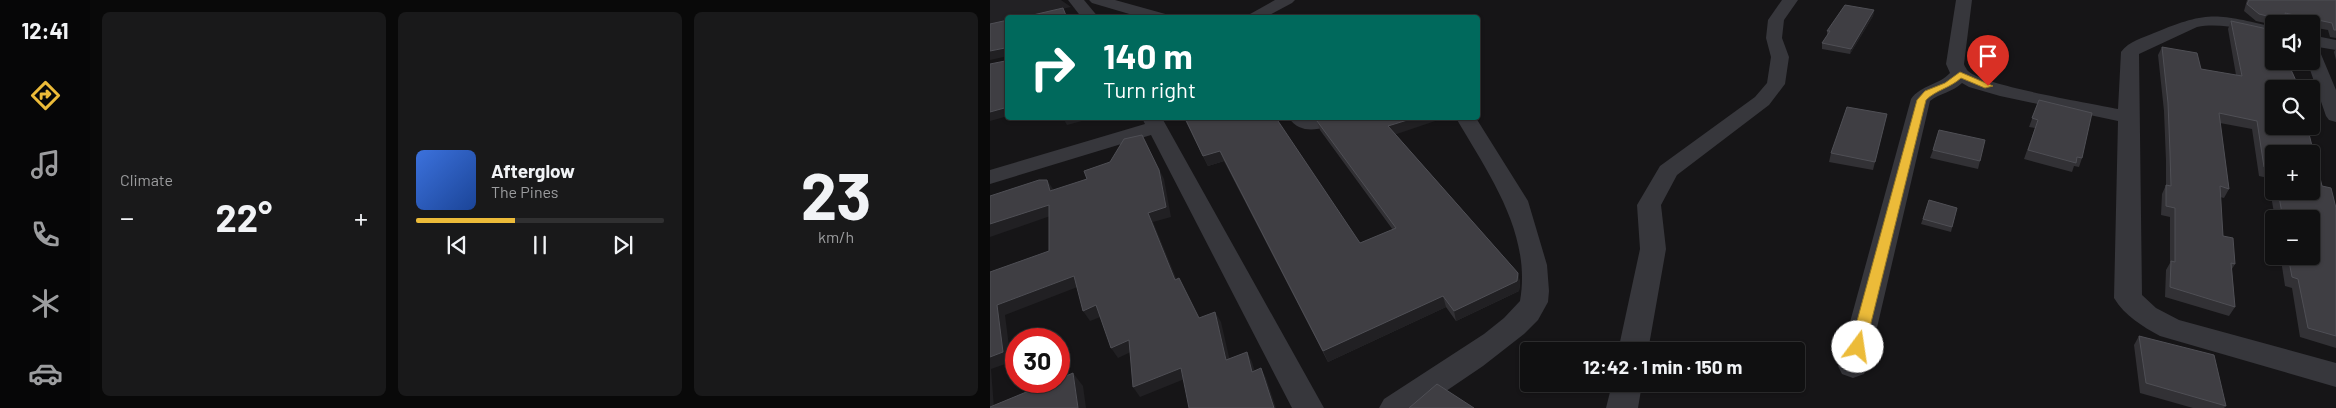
<!DOCTYPE html>
<html lang="en">
<head>
<meta charset="utf-8">
<style>
  :root { --surface:#101011; --page:#19191a; --text:#f1f3f6; --muted:#9c9d9f; --line:#303031; --accent:#ecbb39 }
  body { margin:0; font-family:Barlow,sans-serif; background:var(--page); color:var(--text); height:100vh; display:flex; flex-direction:column; font-size:19px; white-space:nowrap }
  * { box-sizing:border-box; margin:0 }
  p { font-size:16px; color:var(--muted) }
  .icon { flex:none; width:28px; height:28px; fill:none; stroke:currentColor; stroke-width:2; stroke-linecap:round; stroke-linejoin:round }
  .map { position:relative; flex:1; overflow:hidden }
  .panel { display:flex; flex-direction:column; gap:12px; padding:12px; background:#090909; width:900px }
  .panel>* { flex:none }
  .hud { position:absolute; left:15px; top:15px; width:475px; height:105px; border-radius:5px; box-shadow:0 1px 4px #0004,0 0 0 1px var(--line); background:#00695c; color:#fff; overflow:hidden }
  .buttons { position:absolute; left:1275px; top:15px; display:grid; gap:10px }
  .buttons a { display:grid; place-items:center; width:55px; height:55px; border-radius:5px; background:var(--surface); box-shadow:0 1px 4px #0004,0 0 0 1px var(--line); font-size:25px }
  .speed { position:absolute; left:15px; top:328px; display:flex; gap:10px; font-size:25px; font-weight:700; text-align:center }
  .speed>* { display:grid; place-content:center; width:65px; height:65px; border-radius:50%; background:var(--surface); box-shadow:0 1px 4px #0004,0 0 0 1px var(--line); line-height:1 }
  .speed .limit { border:8px solid #d22; background:#fff; color:#111 }
  .pin { position:absolute; display:grid; place-items:center; width:42px; height:42px; color:#fff; margin:-51px -21px; border-radius:50% 50% 50% 0; rotate:-45deg; box-shadow:0 0 5px #0007 }
  .pin .icon { rotate:45deg }
  .me { position:absolute; width:55px; margin:-28px; rotate:14deg; stroke-linejoin:round; filter:drop-shadow(0 0 4px #0008) }
  .turn { display:flex; align-items:center; gap:18px; height:105px; padding:0 15px; font-size:22px }
  .turn .icon { width:65px; height:65px; stroke-width:2.5 }
  .turn b { display:block; font-size:35px; line-height:42px }
  .big { font-size:38px; font-weight:700; line-height:1.1 }
  .panel .card { flex:1; display:flex; flex-direction:column; justify-content:center; gap:8px; min-width:0; padding:0 18px; border-radius:8px; background:var(--page) }
  .panel .dial { align-items:center; gap:0 }
  .dial b { font-size:65px; line-height:1 }
  .song { display:flex; align-items:center; gap:15px }
  .cover { width:60px; height:60px; border-radius:8px; background:linear-gradient(135deg,hsl(220 70% 55%),hsl(220 70% 35%)) }
  .played { height:5px; border-radius:2px; background:linear-gradient(90deg,var(--accent) 40%,var(--line) 40%) }
  .keys { display:flex; justify-content:space-around; direction:ltr }
  .heat { display:flex; justify-content:space-between; align-items:center; font-size:28px; direction:ltr }
  .panel .tiles { flex:1; display:grid; gap:12px; grid-template-columns:repeat(3,1fr) }
  .trip { position:absolute; left:530px; top:342px; width:285px; height:50px; border-radius:5px; background:var(--surface); box-shadow:0 1px 4px #0004,0 0 0 1px var(--line); font-weight:700; line-height:50px; text-align:center }
  main { display:flex; flex:1; min-height:0 }
  .tabs { display:flex; flex-direction:column; width:90px; justify-content:space-around; align-items:center; background:#060607; color:var(--muted) }
  .tabs .icon { width:35px; height:35px }
  .tabs .on { color:var(--accent) }
  .tabs b { font-size:22px; color:var(--text) }
  .map>svg:first-child { display:block }
  .built { fill:#222124 }
  .lines { fill:none; stroke-linecap:round; stroke-linejoin:round }
  .minor { fill:#37373c; fill-rule:evenodd }
  .wall { fill:#323135; fill-rule:evenodd }
  .shaded-wall { fill:#212023 }
  .building { fill:#3f3e43; stroke:#4f4f55 }
  .route { fill:#ecbb39; stroke:#997a25 }
</style>
</head>
<body>
<main>
<nav class="tabs">
<b>12:41</b>
<svg class="icon on" aria-label="directions" viewBox="0 0 24 24"><path d="M12 3l9 9-9 9-9-9zM9 14v-3h6M13 9l2 2-2 2"/></svg>
<svg class="icon" aria-label="music" viewBox="0 0 24 24"><path d="M9 18V5l10-2v13"/><circle cx="6" cy="18" r="3"/><circle cx="16" cy="16" r="3"/></svg>
<svg class="icon" aria-label="phone" viewBox="0 0 24 24"><path d="M5 4h4l2 5-3 2q2 4 5 5l2-3 5 2v4C11 20 4 13 5 4z"/></svg>
<svg class="icon" aria-label="climate" viewBox="0 0 24 24"><path d="M12 3v18M4 7l16 10M4 17L20 7"/></svg>
<svg class="icon" aria-label="car" viewBox="0 0 24 24"><path d="M5 17H2v-5l4-1 3-4h7l3 4 3 1v5h-3M9 17h6M6 11h13"/><circle cx="7" cy="17" r="2"/><circle cx="17" cy="17" r="2"/></svg>
</nav>
<section class="panel">
<div class="tiles">
<div class="card"><p>Climate</p>
<div class="heat"><a>−</a><b class="big">22°</b><a>+</a></div>
</div>
<div class="card">
<div class="song"><i class="cover"></i><div><b>Afterglow</b><p>The Pines</p></div></div>
<div class="played"></div>
<div class="keys"><svg class="icon" aria-label="previous" viewBox="0 0 24 24"><path d="M18 5L8 12l10 7zM5 5v14"/></svg><svg class="icon" aria-label="pause" viewBox="0 0 24 24"><path d="M8 5v14M16 5v14"/></svg><svg class="icon" aria-label="next" viewBox="0 0 24 24"><path d="M6 5l10 7-10 7zM19 5v14"/></svg></div>
</div>
<div class="card dial"><b>23</b><p>km/h</p></div>
</div>
</section>
<div class="map">
<svg width="1346" height="408" viewBox="0 0 1346 408">
  <rect width="100%" height="100%" fill="#161517"/>
  <!-- built -->
  <path class="built" d="M0,0H71L81,7L34,17L18,18L17,21L0,25Z"/>
  <g class="lines">
    <!-- minor -->
    <g class="minor">
      <path d="M78,0H94L109,18H92Z"/>
      <path d="M99,0H125L179,15L181,18H153L102,3Z"/>
      <path d="M285,0H305L302,3L274,18H253Z"/>
      <path d="M792,0H808L794,20L792,38L799,57L795,84L779,105L687,175L671,205L676,249L658,351H628L650,249L647,205L670,166L765,97L777,83L781,57L776,38L778,20Z"/>
      <path d="M966,0H982L974,64C974,65 977,70 978,71C994,86 1101,103 1128,109L1131,52C1139,41 1153,38 1164,33C1219,10 1227,14 1284,27V37C1258,31 1233,22 1207,27L1149,54L1152,295L1166,308L1189,320L1346,363V387L1170,336C1152,326 1135,316 1124,298L1128,121L1010,96L979,87L972,83C963,92 950,93 940,101L878,366L874,374L863,378L852,374L848,366L921,99C931,85 949,85 960,73L956,64Z"/>
      <path d="M1321,35L1346,40V50L1328,47L1346,90V122L1339,120L1336,116L1317,61H1321Z"/>
      <path d="M152,118H172L334,408H302L161,135L0,184V170L155,124Z"/>
      <path d="M299,118H355L352,122C334,128 312,137 299,118Z"/>
      <path d="M466,118H486L538,201L557,265L559,291L558,302L548,320L534,334L493,366L431,408H389L394,399L494,334L514,318L530,301C542,233 498,173 466,118Z"/>
      <path d="M622,384H652L648,408H616Z"/>
    </g>
  </g>
  <!-- wall -->
  <g class="wall">
    <path d="M1257,0H1346V38L1340,37L1338,30L1321,27V24H1307L1298,22L1299,24H1284V25L1266,21L1254,11Z"/>
    <path d="M884,10L883,16L860,54L832,49V43L837,36V31Z"/>
    <path d="M1241,21L1307,83L1304,87L1332,186L1346,208V348L1310,337L1302,288L1295,286L1291,260L1293,258L1292,256H1321V219H1285L1278,178L1269,176L1262,129L1230,123L1239,189L1234,198L1230,197L1233,236L1245,264L1242,269L1245,307L1239,316L1175,297L1176,270L1180,263V217L1171,215L1172,194L1176,185V161L1174,111L1168,55L1172,47L1211,69L1246,75L1238,29ZM1284,154L1321,191H1284Z"/>
    <path d="M1346,48V60L1344,52Z"/>
    <path d="M1049,100L1092,158L1089,167L1084,166L1082,172L1034,159L1045,128L1039,127Z"/>
    <path d="M897,114L883,170L839,162L841,153Z"/>
    <path d="M194,118L370,243L403,230L330,130L327,121L405,134L528,273L530,283L529,291L466,321L456,307L338,362L234,161L218,166Z"/>
    <path d="M943,150L990,161L988,169L940,158Z"/>
    <path d="M939,200L967,208L961,232L931,224Z"/>
    <path d="M1149,336L1236,406L1234,408H1203L1150,393L1144,345Z"/>
  </g>
  <!-- shaded-wall -->
  <g class="shaded-wall">
    <path d="M884,10L883,16L860,54L861,49Z"/>
    <path d="M15,48L18,56L0,60V51Z"/>
    <path d="M18,107V116L0,121V112Z"/>
    <path d="M73,118H103L77,125Z"/>
    <path d="M424,118H454L401,136L398,126Z"/>
    <path d="M152,135L174,179L181,217L163,222L191,290L185,280L158,213Z"/>
    <path d="M230,151L234,161L218,166L213,156Z"/>
    <path d="M57,180L63,189L66,201L60,191Z"/>
    <path d="M59,205L66,214L0,237V224Z"/>
    <path d="M528,273L530,283L529,291L466,321L464,311Z"/>
    <path d="M84,276L90,286L15,315L21,362L1,369L4,408H0V357L7,305Z"/>
    <path d="M453,296L456,307L338,362L333,351Z"/>
    <path d="M106,305L113,316L100,321L93,311Z"/>
    <path d="M225,312L231,322L242,370L236,360Z"/>
    <path d="M139,340L145,350L128,358L121,348Z"/>
    <path d="M257,352L262,362L268,382L262,372Z"/>
    <path d="M191,368L197,378L150,397L143,387Z"/>
    <path d="M271,368L276,378L286,408H284Z"/>
    <path d="M83,373L93,386L96,408H88Z"/>
  </g>
  <!-- building -->
  <g class="building">
    <path d="M1259,0H1346V30H1344L1342,23L1295,13L1299,24H1289V19L1269,14L1257,4Z"/>
    <path d="M855,5L884,10L861,49L832,43L840,31H837Z"/>
    <path d="M73,8L77,18H30Z"/>
    <path d="M18,20V107L0,112V64L15,61V48L0,51V24Z"/>
    <path d="M1241,21L1282,30L1284,34V61H1297L1307,83L1303,82L1305,89H1284V126H1317L1332,186L1341,188L1346,208V336L1318,328L1308,279L1302,277L1298,256H1321V219H1293L1288,191H1321V154H1284V172L1283,169L1274,167L1267,121L1229,113L1239,189L1230,186L1233,236L1243,238L1245,264L1241,263L1245,307L1180,287L1181,261L1185,262V208L1176,206V185L1181,186L1180,153L1178,103L1172,47L1207,53L1211,69L1252,76Z"/>
    <path d="M1049,100L1102,113L1092,158L1087,157L1086,163L1038,150L1048,120L1042,118Z"/>
    <path d="M857,107L897,114L885,162L841,153Z"/>
    <path d="M195,118H286L370,243L406,228L327,121L337,118H424L398,126L528,273L527,281L464,311L453,296L333,351L230,151L213,156Z"/>
    <path d="M949,130L995,140L990,161L943,150Z"/>
    <path d="M152,135L169,170L176,207L158,213L185,280L189,278L209,318L225,312L236,360L257,352L262,372L271,368L284,408H199L191,368L143,387L139,340L121,348L106,305L93,311L84,276L7,305L13,352L0,357V272L59,251V205L0,224V196L49,180H57L60,191L97,179L94,171L120,162L134,139Z"/>
    <path d="M939,200L967,208L962,227L933,219Z"/>
    <path d="M1149,336L1224,355L1236,406L1156,383Z"/>
    <path d="M83,373L88,408H0V407L63,381H69V379Z"/>
    <path d="M447,384L484,408H419Z"/>
  </g>
  <!-- route -->
  <path class="route" d="M970,72L1003,86L995,88L971,78C960,88 946,90 936,100L875,347L873,351H862L860,347L927,100L935,91L955,83Z"/>
</svg>
<div class="buttons">
<a><svg class="icon" aria-label="sound" viewBox="0 0 24 24"><path d="M4 9h4l5-4v14l-5-4H4zM17 9q2 3 0 6"/></svg></a>
<a><svg class="icon" aria-label="search" viewBox="0 0 24 24"><circle cx="10" cy="10" r="6"/><path d="M15 15l6 6"/></svg></a>
<a>+</a>
<a>−</a>
</div>
<div class="speed"><div class="limit">30</div></div>
<div class="pin" style="left:998px;top:86px;background:#d93025"><svg class="icon" aria-label="arrive" viewBox="0 0 24 24"><path d="M6 21V4h12l-3 4 3 4H6"/></svg></div>
<svg class="me" style="left:868px;top:347px" viewBox="-20 -20 40 40"><circle r="19" fill="#fff"/><path d="M0-13L10 11 0 6-10 11z" fill="#ecbb39"/></svg>
<div class="trip">12:42 · 1 min · 150 m</div>
<div class="hud">
<div class="turn"><svg class="icon" aria-label="right" viewBox="0 0 24 24"><path d="M7 20v-9h11M14 6l5 5-5 5"/></svg><div><b>140 m</b>Turn right</div></div>
</div>
</div>
</main>
</body>
</html>
